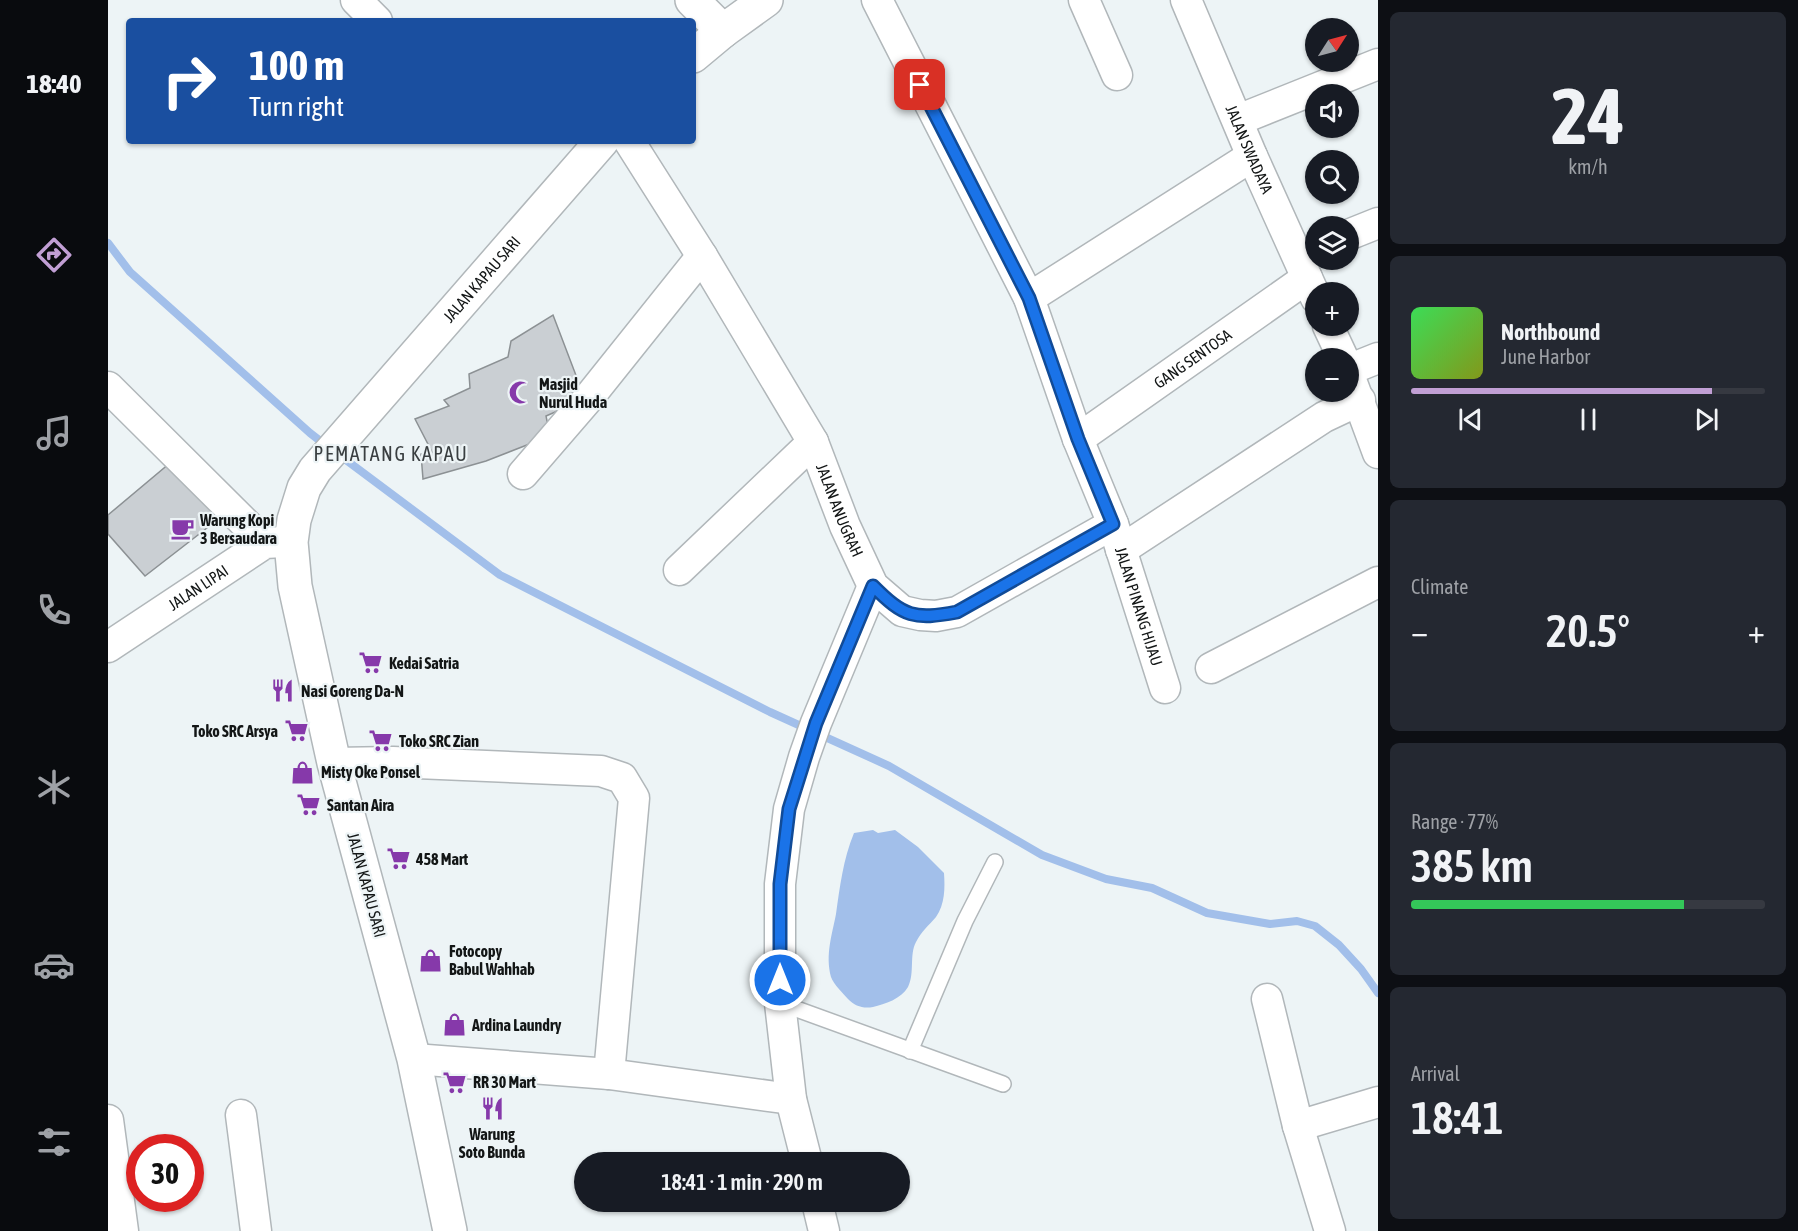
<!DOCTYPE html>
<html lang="en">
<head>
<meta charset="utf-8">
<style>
  :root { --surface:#171b24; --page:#242831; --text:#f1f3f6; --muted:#9ea1a6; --line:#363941; --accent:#c19fd4 }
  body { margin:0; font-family:"Asap Condensed",sans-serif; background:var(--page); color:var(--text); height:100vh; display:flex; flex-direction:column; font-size:22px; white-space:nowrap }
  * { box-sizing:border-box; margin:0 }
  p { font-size:20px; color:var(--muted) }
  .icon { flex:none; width:33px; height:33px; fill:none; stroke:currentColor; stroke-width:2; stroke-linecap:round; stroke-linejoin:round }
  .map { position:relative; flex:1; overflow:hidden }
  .panel { display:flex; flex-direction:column; gap:12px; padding:12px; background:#0d0f14; width:420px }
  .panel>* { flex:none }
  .banner { position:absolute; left:18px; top:18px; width:570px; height:126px; border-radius:6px; box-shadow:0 2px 4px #0004; background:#1a4fa0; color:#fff; overflow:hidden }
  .needle { width:39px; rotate:54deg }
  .tools { position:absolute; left:1197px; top:18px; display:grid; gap:12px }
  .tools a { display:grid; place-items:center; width:54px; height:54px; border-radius:50%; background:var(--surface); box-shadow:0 2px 4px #0004; font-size:30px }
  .speed { position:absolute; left:18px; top:1134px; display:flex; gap:12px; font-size:30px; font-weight:700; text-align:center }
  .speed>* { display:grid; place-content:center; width:78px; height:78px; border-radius:50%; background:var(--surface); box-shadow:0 2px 4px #0004; line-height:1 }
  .speed .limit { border:9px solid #d22; background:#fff; color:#111 }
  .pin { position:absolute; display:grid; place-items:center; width:51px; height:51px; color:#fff; margin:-26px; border-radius:12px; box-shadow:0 3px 9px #0006 }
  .me { position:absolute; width:66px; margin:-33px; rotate:0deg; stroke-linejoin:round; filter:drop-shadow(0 0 4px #0008) }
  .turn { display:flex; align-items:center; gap:21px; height:126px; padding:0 24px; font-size:27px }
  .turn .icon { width:78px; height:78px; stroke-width:2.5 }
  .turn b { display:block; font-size:42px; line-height:51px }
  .big { font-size:45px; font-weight:600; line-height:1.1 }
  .panel .tile { flex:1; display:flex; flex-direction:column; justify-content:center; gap:9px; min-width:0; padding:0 21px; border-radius:9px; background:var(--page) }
  .panel .dial { align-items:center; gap:0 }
  .dial b { font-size:78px; line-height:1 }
  .song { display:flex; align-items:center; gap:18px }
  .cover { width:72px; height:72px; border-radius:9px; background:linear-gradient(135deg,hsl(130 70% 55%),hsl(70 70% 35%)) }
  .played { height:6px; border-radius:3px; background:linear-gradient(90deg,var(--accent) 85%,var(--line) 85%) }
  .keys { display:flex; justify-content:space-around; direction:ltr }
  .heat { display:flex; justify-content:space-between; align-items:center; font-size:33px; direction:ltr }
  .charge { height:9px; border-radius:4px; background:linear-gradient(90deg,#34c759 77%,var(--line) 0) }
  .trip { position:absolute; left:466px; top:1152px; width:336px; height:60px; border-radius:30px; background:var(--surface); box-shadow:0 2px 4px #0004; font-weight:600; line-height:60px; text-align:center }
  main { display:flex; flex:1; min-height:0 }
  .dock { display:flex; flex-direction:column; width:108px; justify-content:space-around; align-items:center; background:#090b0e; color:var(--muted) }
  .dock .icon { width:42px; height:42px }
  .dock .on { color:var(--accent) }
  .dock b { font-size:27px; color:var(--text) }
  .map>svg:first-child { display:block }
  .water { fill:#a2bfea }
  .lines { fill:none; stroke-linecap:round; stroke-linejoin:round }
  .stream { stroke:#a2bfea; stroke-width:8 }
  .building { fill:#cacfd3; stroke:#8c9194; stroke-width:1.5 }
  .lane-casing { stroke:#b1b7ba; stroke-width:18 }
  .street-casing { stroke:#b1b7ba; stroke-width:33 }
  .secondary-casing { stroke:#b1b7ba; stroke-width:36 }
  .lane { stroke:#fff; stroke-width:15 }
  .street { stroke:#fff; stroke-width:30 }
  .secondary { stroke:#fff; stroke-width:33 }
  .route-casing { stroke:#114b97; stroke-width:15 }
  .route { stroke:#1a73e8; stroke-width:10 }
  .labels { text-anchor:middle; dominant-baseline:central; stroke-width:4.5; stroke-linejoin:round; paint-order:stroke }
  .street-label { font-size:16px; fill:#131616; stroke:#edf4f6 }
  .poi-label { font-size:16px; font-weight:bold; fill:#131616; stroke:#edf4f6; text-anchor:start }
  .quarter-label { font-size:20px; letter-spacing:1.5px; fill:#3a3f41; stroke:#edf4f6 }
</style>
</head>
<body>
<main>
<nav class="dock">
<b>18:40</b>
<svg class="icon on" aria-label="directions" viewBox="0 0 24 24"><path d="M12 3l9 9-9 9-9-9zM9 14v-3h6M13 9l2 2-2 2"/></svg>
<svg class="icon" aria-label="music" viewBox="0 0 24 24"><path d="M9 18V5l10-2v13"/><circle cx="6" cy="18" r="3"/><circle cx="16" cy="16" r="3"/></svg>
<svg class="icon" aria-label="phone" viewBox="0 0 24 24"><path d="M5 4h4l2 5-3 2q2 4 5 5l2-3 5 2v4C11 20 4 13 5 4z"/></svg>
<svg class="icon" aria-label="climate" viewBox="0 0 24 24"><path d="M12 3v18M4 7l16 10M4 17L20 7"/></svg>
<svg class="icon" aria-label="car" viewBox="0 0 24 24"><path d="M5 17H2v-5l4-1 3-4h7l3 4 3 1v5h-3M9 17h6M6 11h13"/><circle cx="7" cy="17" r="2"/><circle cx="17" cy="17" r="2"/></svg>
<svg class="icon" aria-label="filters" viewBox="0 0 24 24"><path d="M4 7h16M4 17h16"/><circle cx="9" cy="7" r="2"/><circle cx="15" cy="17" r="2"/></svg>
</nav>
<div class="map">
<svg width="1270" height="1231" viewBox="0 0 1270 1231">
  <rect width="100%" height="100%" fill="#edf4f6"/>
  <!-- water -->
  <path class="water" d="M765,830L770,833L787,830L810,847L836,873C837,888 837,904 828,917C821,925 813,932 808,942C801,955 807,973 800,987C793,999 777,1004 765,1007C755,1009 747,1006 740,999C735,993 726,985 723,977C717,955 724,935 728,914C732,886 735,860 746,833Z"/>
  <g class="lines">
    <!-- stream -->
    <g class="stream">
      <path d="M0,243L22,272L202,433L220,447"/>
      <path d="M230,454L392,575L662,712L781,766L934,855L998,879L1044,888L1099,913L1162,924L1189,921L1207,926L1231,945L1253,969L1270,993"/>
    </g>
  </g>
  <!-- building -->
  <g class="building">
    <path d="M445,315L477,399L438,416L442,436L378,461L315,479L313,454L324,452L307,419L341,406L336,400L362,388L361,374L400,357L403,341Z"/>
    <path d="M62,463L117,514L37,576L0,534V515Z"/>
  </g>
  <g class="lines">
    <defs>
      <g id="lane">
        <path d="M672,1003L895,1084"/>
        <path d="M802,1051L857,921L887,862"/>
      </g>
      <g id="street">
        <path d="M248,0L269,21"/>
        <path id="s1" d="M769,0L921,298L970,439L1005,524L1057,688"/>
        <path d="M976,0L1009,75"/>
        <path id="s2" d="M1078,0L1144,156L1208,298"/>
        <path d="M1130,120L1270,64"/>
        <path id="s3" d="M521,141L594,256L705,442L737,526L765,586L794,611L812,615L828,616L849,612L1005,524"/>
        <path d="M1240,235L1270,223"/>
        <path d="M921,298L1144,156"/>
        <path d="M1220,326L1235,358"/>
        <path d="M1240,370L1270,358"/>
        <path d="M1240,372L1270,453"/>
        <path d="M0,387L157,543"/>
        <path id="s4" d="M970,439L1199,278"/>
        <path d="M415,474L478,401L594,256"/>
        <path d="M1013,550L1216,417L1252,400"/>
        <path d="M571,570L705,442"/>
        <path id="s5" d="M0,647L157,543L175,542"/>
        <path d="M1103,668L1270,582"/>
        <path d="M226,763L285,762L493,771L514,778L526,798L501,1074"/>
        <path d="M1159,999L1190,1126L1222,1231"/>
        <path d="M306,1059L501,1074L683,1099"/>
        <path d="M133,1115L148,1231"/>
        <path d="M0,1120L15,1231"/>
        <path d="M1190,1126L1270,1102"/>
        <path d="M699,1162L683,1099L672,1003V884L681,809L696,757L708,723L765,586"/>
        <path d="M709,1202L716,1231"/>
      </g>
      <g id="secondary">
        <path d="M584,0L615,31"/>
        <path d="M585,56L615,31L658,0"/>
        <path id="s6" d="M342,1231L306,1059L226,763L187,586L183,542L186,520L196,488L207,470L494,141"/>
      </g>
    </defs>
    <!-- lane casing -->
    <use href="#lane" class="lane-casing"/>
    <!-- street casing -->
    <use href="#street" class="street-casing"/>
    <!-- secondary casing -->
    <use href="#secondary" class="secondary-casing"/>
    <!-- lane -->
    <use href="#lane" class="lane"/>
    <!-- street -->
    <use href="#street" class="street"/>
    <!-- secondary -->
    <use href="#secondary" class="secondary"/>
  </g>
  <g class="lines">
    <defs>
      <path id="route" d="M672,980V884L681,809L708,723L765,586C796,617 806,620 849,612L1005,524L970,439L921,298L812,85"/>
    </defs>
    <!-- route casing -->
    <use href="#route" class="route-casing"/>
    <!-- route -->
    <use href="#route" class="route"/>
  </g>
  <!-- icons -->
  <defs>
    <symbol id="mosque-bare" viewBox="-9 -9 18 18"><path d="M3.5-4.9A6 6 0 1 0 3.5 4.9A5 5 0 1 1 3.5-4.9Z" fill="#8639aa" stroke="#edf4f6" stroke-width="2.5" paint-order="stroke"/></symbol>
    <symbol id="cafe-bare" viewBox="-9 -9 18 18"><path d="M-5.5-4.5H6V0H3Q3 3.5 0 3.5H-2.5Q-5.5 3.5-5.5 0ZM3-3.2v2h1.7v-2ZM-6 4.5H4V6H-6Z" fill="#8639aa" stroke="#edf4f6" stroke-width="2.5" paint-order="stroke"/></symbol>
    <symbol id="supermarket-bare" viewBox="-9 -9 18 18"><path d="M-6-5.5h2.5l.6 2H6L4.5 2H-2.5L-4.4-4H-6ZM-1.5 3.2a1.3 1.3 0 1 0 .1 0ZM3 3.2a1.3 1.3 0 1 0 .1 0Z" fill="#8639aa" stroke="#edf4f6" stroke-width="2.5" paint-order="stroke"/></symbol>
    <symbol id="restaurant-bare" viewBox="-9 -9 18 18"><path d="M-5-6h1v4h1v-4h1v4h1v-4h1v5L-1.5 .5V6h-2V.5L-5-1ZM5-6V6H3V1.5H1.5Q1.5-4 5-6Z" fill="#8639aa" stroke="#edf4f6" stroke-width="2.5" paint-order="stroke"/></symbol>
    <symbol id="shop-bare" viewBox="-9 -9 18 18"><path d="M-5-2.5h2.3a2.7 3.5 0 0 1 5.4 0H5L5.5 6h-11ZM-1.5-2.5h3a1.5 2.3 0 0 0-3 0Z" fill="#8639aa" stroke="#edf4f6" stroke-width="2.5" paint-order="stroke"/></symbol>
  </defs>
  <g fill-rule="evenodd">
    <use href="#mosque-bare" x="396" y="376" width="33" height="33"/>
    <use href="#cafe-bare" x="58" y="512" width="33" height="33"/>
    <use href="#supermarket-bare" x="246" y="646" width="33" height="33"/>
    <use href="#restaurant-bare" x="158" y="674" width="33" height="33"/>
    <use href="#supermarket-bare" x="172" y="714" width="33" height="33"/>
    <use href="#supermarket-bare" x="256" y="724" width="33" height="33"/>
    <use href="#shop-bare" x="178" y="756" width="33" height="33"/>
    <use href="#supermarket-bare" x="184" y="788" width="33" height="33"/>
    <use href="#supermarket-bare" x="274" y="842" width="33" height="33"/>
    <use href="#shop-bare" x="306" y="944" width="33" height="33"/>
    <use href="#shop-bare" x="330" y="1008" width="33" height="33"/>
    <use href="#supermarket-bare" x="330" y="1066" width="33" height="33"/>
    <use href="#restaurant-bare" x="368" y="1092" width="33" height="33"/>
  </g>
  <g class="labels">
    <!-- street labels -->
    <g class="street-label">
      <text stroke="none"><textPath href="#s2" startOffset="162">JALAN SWADAYA</textPath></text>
      <text stroke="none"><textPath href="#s6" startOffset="1038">JALAN KAPAU SARI</textPath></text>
      <text stroke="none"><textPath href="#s4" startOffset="140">GANG SENTOSA</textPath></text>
      <text stroke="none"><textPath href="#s3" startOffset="426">JALAN ANUGRAH</textPath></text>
      <text stroke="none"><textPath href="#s5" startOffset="108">JALAN LIPAI</textPath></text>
      <text stroke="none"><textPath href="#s1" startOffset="662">JALAN PINANG HIJAU</textPath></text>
      <text transform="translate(259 885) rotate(75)">JALAN KAPAU SARI</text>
    </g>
    <!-- poi labels -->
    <g class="poi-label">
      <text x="431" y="384">Masjid<tspan x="431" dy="18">Nurul Huda</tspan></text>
      <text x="92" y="520">Warung Kopi<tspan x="92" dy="18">3 Bersaudara</tspan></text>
      <text x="281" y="663">Kedai Satria</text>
      <text x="193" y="691">Nasi Goreng Da-N</text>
      <text x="170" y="731" text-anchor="end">Toko SRC Arsya</text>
      <text x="291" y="741">Toko SRC Zian</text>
      <text x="213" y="772">Misty Oke Ponsel</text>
      <text x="219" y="805">Santan Aira</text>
      <text x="308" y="859">458 Mart</text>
      <text x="341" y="951">Fotocopy<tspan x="341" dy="18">Babul Wahhab</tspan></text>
      <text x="364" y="1025">Ardina Laundry</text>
      <text x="365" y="1082">RR 30 Mart</text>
      <text x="384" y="1134" text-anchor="middle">Warung<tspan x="384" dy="18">Soto Bunda</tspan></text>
    </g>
    <!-- quarter labels -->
    <g class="quarter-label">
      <text x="283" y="453">PEMATANG KAPAU</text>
    </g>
  </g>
</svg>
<div class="tools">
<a><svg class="needle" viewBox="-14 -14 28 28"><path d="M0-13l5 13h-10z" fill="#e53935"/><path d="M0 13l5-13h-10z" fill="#9ea1a6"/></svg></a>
<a><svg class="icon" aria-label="sound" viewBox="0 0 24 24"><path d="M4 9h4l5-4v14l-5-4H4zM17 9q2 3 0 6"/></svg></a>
<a><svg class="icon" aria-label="search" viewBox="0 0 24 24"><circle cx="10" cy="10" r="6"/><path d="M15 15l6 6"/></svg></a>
<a><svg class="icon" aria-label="layers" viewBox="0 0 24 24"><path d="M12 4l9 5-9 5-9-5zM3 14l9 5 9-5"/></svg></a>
<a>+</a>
<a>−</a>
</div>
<div class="speed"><div class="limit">30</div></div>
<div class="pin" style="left:812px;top:85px;background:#d93025"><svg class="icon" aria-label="arrive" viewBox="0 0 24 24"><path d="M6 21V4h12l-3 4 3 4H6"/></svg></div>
<svg class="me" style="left:672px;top:980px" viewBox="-20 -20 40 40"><circle r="17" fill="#1a73e8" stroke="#fff" stroke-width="3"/><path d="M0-11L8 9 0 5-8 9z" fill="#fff"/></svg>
<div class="trip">18:41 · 1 min · 290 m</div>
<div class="banner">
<div class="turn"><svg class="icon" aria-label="right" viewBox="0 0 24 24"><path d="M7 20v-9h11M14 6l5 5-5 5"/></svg><div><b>100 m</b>Turn right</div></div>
</div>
</div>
<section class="panel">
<div class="tile dial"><b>24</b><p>km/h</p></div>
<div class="tile">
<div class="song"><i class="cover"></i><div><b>Northbound</b><p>June Harbor</p></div></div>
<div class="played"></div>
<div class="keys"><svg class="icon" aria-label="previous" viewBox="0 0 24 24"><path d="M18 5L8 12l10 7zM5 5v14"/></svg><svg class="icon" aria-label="pause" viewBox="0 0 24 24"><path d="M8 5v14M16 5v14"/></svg><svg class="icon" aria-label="next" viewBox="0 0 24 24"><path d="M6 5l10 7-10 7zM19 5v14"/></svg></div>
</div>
<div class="tile"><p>Climate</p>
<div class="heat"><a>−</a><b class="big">20.5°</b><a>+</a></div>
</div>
<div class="tile"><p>Range · 77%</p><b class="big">385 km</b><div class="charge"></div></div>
<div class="tile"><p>Arrival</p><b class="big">18:41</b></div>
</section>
</main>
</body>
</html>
